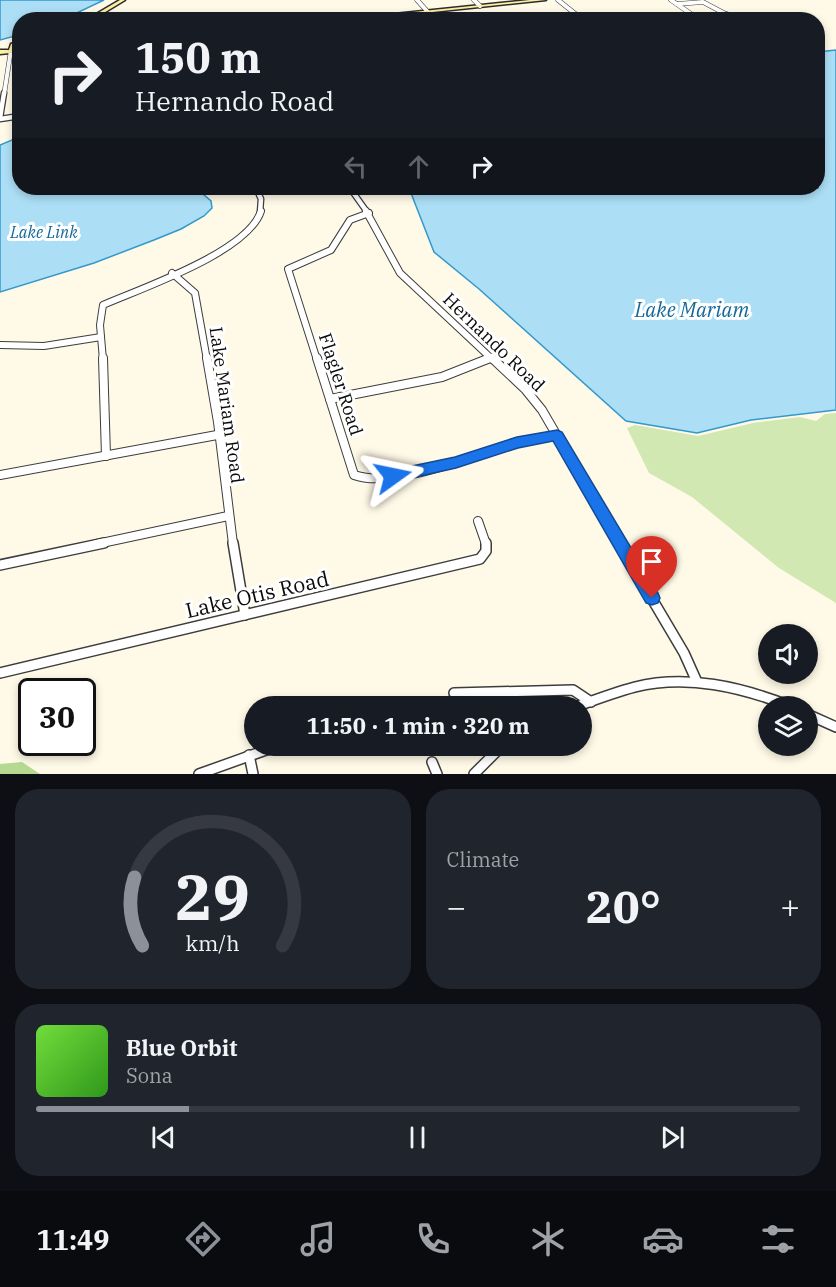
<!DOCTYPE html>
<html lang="en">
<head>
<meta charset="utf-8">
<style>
  :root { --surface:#171b24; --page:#20242c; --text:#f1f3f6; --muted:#9ea1a6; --line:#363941; --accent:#8c9099 }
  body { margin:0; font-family:"IBM Plex Serif",serif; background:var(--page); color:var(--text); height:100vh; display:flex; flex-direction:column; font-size:22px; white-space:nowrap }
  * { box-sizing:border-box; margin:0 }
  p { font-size:20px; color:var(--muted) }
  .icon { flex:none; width:33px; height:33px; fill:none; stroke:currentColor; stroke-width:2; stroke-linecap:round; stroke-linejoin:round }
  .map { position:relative; height:774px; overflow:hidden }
  .sheet { display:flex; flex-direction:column; gap:15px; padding:15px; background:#0d0f14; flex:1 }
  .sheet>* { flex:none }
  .guide { position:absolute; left:12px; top:12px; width:813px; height:183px; border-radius:24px; box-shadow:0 3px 9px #0003; background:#171b24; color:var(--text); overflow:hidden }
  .buttons { position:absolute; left:758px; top:624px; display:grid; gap:12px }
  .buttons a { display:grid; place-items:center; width:60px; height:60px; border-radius:50%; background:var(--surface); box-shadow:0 3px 9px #0003; font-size:30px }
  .speed { position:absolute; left:18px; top:678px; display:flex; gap:12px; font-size:30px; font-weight:700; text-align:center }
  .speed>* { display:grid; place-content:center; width:78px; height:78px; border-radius:50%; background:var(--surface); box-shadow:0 3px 9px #0003; line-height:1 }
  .speed .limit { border:3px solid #111; border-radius:9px; background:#fff; color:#111 }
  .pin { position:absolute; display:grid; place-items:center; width:51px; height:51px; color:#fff; margin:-62px -26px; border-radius:50% 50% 50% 0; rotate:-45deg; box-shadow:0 0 6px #0007 }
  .pin .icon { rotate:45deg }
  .me { position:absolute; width:66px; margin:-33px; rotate:78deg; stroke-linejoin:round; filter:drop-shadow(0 0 4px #0008) }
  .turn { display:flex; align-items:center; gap:21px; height:126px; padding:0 24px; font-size:27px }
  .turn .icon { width:78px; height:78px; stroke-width:2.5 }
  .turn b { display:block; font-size:42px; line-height:51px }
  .lanes { display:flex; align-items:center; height:57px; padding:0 24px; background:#0003; justify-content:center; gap:30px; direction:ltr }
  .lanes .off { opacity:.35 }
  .big { font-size:45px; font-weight:700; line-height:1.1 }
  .sheet .widget { flex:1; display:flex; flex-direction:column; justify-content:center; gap:9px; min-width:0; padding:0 21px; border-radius:24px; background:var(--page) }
  .sheet .dial { align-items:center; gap:0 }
  .dial svg { height:156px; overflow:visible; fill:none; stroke:var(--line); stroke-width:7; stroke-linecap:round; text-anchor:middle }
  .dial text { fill:var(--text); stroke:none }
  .song { display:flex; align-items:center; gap:18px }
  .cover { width:72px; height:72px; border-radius:9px; background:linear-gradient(135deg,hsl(100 70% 55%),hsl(110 70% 35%)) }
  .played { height:6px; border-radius:3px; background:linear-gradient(90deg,var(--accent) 20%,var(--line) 20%) }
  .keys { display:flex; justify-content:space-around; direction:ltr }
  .heat { display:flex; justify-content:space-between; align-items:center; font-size:33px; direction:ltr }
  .sheet .tiles { flex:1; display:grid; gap:15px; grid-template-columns:1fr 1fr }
  .widget:last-child { grid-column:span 2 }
  .trip { position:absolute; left:244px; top:696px; width:348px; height:60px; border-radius:30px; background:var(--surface); box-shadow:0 3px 9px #0003; font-weight:700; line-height:60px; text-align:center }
  .dock { display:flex; height:96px; justify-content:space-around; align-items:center; background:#090b0e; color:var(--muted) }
  .dock .icon { width:42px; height:42px }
  .dock .active { color:var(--accent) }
  .dock b { font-size:27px; color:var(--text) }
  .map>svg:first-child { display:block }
  .green { fill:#d1e8b2 }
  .forest { fill:#b5d991 }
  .water { fill:#acdff6; stroke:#3399cd; stroke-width:1.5 }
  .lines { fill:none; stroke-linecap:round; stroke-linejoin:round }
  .street-far4-casing { stroke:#3d3d3d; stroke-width:5 }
  .street-far3-casing { stroke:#3d3d3d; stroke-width:7 }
  .street-far2-casing { stroke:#3d3d3d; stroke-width:8 }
  .street-far1-casing { stroke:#3d3d3d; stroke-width:10 }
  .street-casing { stroke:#3d3d3d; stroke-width:12 }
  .secondary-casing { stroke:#2c2c2c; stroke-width:3 }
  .street-far4 { stroke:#fff; stroke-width:4 }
  .street-far3 { stroke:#fff; stroke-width:4.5 }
  .street-far2 { stroke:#fff; stroke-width:6 }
  .street-far1 { stroke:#fff; stroke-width:8 }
  .street { stroke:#fff; stroke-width:9 }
  .secondary { fill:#ffefa2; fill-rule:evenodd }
  .route { fill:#1a73e8; stroke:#114b97; stroke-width:1.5 }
  .labels { text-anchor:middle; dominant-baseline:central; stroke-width:6; stroke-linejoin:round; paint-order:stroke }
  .far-water-label { font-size:16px; font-style:italic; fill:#14689a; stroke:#fff }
  .street-label { font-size:18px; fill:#0a0a0a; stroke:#fff }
  .water-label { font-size:20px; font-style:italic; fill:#14689a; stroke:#fff }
  .near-street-label { font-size:21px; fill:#0a0a0a; stroke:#fff }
</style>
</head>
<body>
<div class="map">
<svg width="836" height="774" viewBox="0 0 836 774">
  <rect width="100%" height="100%" fill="#fff9e7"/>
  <!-- green -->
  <path class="green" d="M836,413V603L779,568L692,497L649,473L627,428L635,425L698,436L753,423L800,417L816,421L825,414Z"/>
  <!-- forest -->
  <path class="forest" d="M22,762L40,774H0V764Z"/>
  <!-- water -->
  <g class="water">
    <path d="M0,0H104L64,19L20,20L19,35L0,40Z"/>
    <path d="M836,50V410L751,420L697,433L626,421L479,289L434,252L409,188H818V52Z"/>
    <path d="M19,137L20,188H196L211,201L212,208L204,216L181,229L154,240L94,263L0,292V145Z"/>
  </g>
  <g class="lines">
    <defs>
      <g id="street-far4">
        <path d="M417,0L427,11"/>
        <path d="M474,0L480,6"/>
        <path d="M558,0L583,20"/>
        <path d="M671,0L694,16"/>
        <path d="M677,4L703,2L737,20"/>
        <path d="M661,20L727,14"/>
        <path d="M4,95L11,50"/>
      </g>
      <g id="street-far3">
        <path d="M0,118L4,93"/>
        <path d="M0,119L20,116"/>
        <path d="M256,188L261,199L260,212"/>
        <path d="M350,188L367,212"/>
      </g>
      <g id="street-far2">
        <path d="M366,211L400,273L493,360"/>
        <path d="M172,273L195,293L207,360"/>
        <path d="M0,345L44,346L101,337"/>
        <path d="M103,360L100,325L103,305C142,288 248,252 261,211"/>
        <path d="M317,360L288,269L331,250L350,220L369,213"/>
        <path d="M487,360L491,358"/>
      </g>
      <g id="street-far1">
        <path d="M103,358L106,456"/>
        <path d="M207,358L218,422L233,544"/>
        <path d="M317,358L354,475C392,489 472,456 511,444C526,440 542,438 557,435"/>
        <path d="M492,358L525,389L542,410L620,544"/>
        <path d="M330,399L442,377L490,358"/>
        <path d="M0,475L217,435"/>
        <path d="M478,521L486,544"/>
        <path d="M97,544L228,516"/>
      </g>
      <g id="street">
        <path d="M233,543L245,615"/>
        <path d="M619,543L684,653L697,682"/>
        <path d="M0,565L104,543"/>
        <path d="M0,673L480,559L486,551V543"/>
        <path d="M454,693L573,690L591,702"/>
        <path d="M578,706C597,699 616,692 635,687C687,674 741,687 790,706"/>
        <path d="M807,714L836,727"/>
        <path d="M249,755L253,774"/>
        <path d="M432,762L437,774"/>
        <path d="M199,774L277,746"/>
        <path d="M474,774L502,746"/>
      </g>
      <g id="secondary">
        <path d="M120,0H125L92,20H86Z"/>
        <path d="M530,0H546L357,20H336Z"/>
        <path d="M20,41V44L15,46L14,49H20V52L0,54V50H9L11,44Z"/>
      </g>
    </defs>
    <!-- street-far4 casing -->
    <use href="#street-far4" class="street-far4-casing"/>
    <!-- street-far3 casing -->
    <use href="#street-far3" class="street-far3-casing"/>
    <!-- street-far2 casing -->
    <use href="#street-far2" class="street-far2-casing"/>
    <!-- street-far1 casing -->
    <use href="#street-far1" class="street-far1-casing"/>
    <!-- street casing -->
    <use href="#street" class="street-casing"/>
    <!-- secondary casing -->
    <use href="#secondary" class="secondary-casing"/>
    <!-- street-far4 -->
    <use href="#street-far4" class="street-far4"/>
    <!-- street-far3 -->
    <use href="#street-far3" class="street-far3"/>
    <!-- street-far2 -->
    <use href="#street-far2" class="street-far2"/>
    <!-- street-far1 -->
    <use href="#street-far1" class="street-far1"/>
    <!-- street -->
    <use href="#street" class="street"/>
    <!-- secondary -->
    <use href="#secondary" class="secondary"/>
  </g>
  <!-- route -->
  <path class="route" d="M557,430L562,432L658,593L660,598L658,603L652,605L646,603L553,441L518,448L456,468L393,482L387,480L385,476L387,472L393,470L455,457L517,437Z"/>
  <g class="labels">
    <!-- far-water labels -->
    <g class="far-water-label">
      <text x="44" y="232">Lake Link</text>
    </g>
    <!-- street labels -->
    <g class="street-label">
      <text transform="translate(494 342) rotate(44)">Hernando Road</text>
      <text transform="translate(341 384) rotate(72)">Flagler Road</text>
      <text transform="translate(227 405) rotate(82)">Lake Mariam Road</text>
    </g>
    <!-- water labels -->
    <g class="water-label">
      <text x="692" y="309">Lake Mariam</text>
    </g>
    <!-- near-street labels -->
    <g class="near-street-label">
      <text transform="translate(257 594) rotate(-13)">Lake Otis Road</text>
    </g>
  </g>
</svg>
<div class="buttons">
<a><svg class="icon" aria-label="sound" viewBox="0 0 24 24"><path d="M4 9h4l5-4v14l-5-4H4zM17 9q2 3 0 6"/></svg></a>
<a><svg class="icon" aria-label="layers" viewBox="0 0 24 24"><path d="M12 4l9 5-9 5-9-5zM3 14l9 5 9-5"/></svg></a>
</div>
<div class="speed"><div class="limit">30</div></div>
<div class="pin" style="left:652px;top:598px;background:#d93025"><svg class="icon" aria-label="arrive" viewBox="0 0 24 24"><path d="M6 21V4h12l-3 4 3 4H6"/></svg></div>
<svg class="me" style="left:393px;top:476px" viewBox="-20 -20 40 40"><path d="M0-17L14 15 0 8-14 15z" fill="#1a73e8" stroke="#fff" stroke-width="4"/></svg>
<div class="trip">11:50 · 1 min · 320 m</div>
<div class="guide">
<div class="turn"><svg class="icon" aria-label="right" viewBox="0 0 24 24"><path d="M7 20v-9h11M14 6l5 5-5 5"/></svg><div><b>150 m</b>Hernando Road</div></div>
<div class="lanes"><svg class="icon off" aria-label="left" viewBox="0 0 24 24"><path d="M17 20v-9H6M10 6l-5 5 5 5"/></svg><svg class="icon off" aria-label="ahead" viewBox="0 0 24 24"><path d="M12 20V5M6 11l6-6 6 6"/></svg><svg class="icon" aria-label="right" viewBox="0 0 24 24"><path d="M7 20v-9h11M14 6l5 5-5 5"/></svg></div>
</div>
</div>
<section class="sheet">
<div class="tiles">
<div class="widget dial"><svg viewBox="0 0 100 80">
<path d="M14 69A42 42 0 1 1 86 69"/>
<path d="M14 69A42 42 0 0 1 10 34" stroke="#8c9099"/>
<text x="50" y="56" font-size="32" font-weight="700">29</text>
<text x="50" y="72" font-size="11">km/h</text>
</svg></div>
<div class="widget"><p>Climate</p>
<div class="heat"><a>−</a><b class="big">20°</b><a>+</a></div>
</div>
<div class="widget">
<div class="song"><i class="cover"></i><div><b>Blue Orbit</b><p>Sona</p></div></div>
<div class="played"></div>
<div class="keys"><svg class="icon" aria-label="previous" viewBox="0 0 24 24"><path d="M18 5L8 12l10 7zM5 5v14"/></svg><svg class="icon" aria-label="pause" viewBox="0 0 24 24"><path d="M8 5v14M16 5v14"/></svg><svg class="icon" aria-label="next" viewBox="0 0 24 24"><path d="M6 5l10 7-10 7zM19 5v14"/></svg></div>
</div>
</div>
</section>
<nav class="dock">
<b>11:49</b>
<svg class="icon active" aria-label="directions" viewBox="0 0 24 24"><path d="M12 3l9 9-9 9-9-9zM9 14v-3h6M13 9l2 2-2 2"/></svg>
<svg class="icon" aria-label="music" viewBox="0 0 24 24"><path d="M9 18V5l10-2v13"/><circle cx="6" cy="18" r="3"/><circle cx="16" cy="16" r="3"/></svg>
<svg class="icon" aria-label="phone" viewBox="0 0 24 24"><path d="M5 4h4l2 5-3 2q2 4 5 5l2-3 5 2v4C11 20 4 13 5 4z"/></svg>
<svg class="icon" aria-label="climate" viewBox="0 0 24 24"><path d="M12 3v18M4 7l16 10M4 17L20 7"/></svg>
<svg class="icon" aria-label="car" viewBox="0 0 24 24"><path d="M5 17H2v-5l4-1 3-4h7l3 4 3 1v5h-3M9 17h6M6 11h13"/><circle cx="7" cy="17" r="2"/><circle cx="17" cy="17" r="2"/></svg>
<svg class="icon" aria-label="filters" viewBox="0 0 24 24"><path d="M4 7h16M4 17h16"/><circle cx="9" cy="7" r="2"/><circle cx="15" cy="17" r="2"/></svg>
</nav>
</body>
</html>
